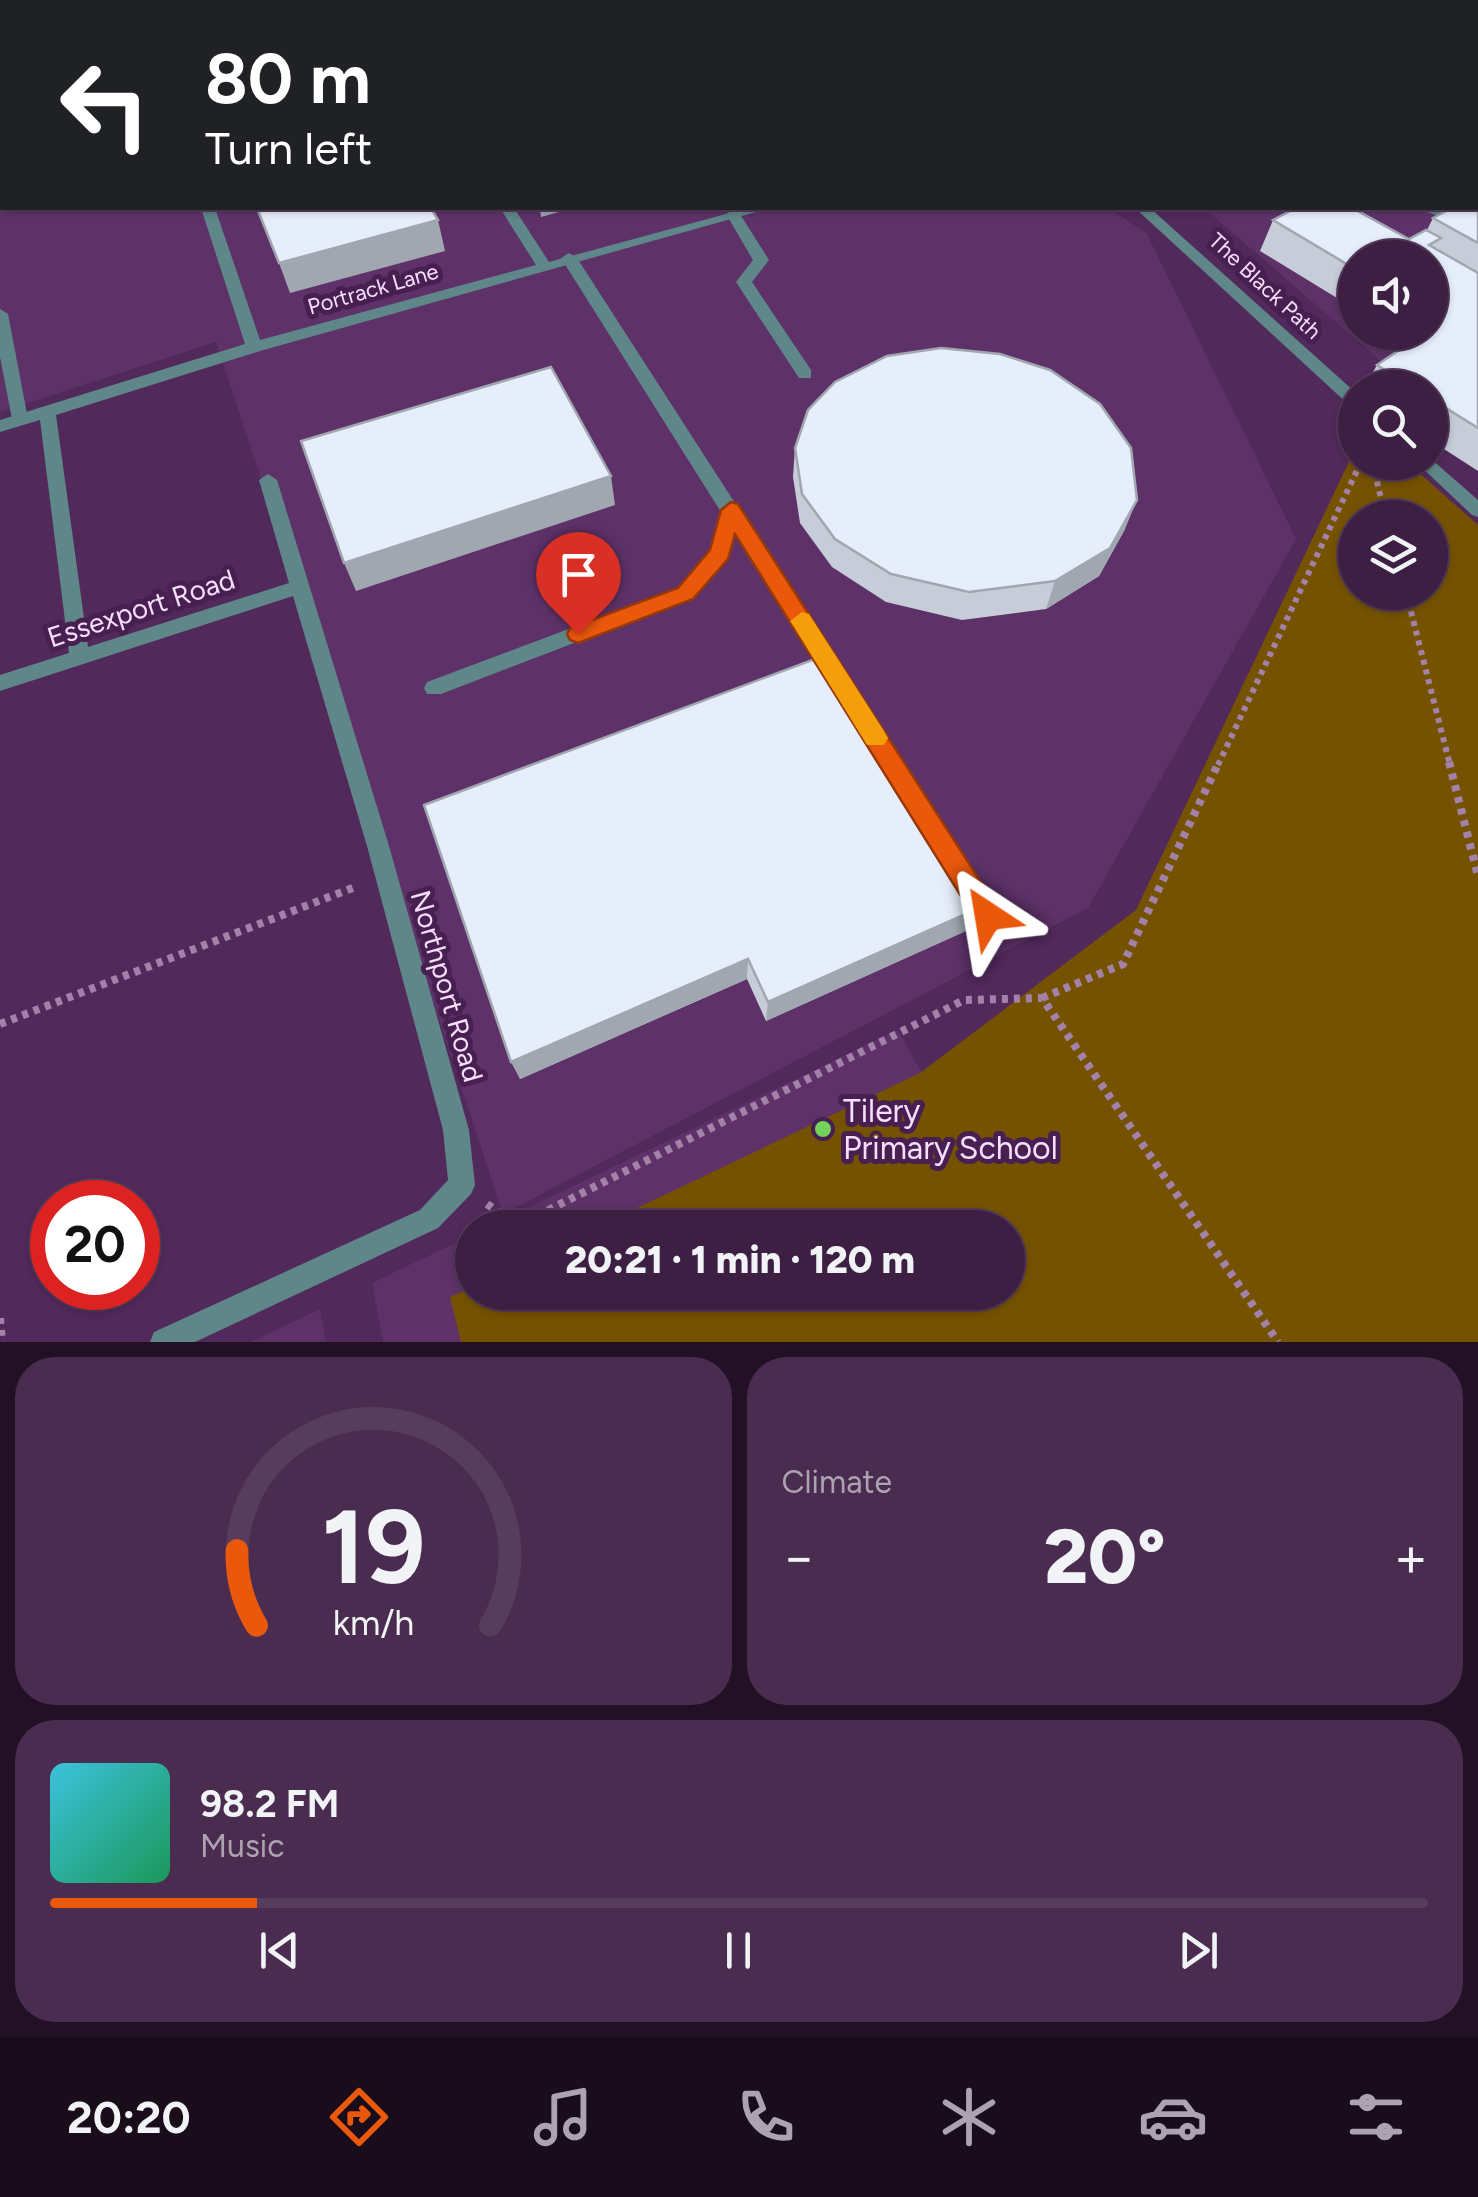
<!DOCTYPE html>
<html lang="en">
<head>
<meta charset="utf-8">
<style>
  :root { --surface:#3e1f44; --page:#492c4f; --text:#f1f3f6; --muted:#ada2b2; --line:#573d5d; --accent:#ea580c }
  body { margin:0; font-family:Figtree,sans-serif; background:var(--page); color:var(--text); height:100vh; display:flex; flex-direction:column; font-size:38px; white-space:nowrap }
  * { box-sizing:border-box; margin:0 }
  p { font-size:32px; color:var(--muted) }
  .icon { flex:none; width:55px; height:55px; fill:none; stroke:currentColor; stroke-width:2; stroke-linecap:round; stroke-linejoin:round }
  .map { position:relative; height:1342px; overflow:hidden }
  .drawer { display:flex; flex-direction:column; gap:15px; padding:15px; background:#221125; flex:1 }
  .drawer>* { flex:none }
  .hud { position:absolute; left:0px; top:0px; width:1480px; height:210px; box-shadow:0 2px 8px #0004,0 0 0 2px var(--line); background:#202124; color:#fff; overflow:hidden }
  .buttons { position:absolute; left:1338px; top:240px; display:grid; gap:20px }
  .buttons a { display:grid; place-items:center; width:110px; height:110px; border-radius:50%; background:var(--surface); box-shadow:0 2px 8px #0004,0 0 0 2px var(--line); font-size:50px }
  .speed { position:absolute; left:30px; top:1180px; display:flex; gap:20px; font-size:50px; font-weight:700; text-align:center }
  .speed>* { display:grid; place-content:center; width:130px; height:130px; border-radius:50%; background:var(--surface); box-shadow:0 2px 8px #0004,0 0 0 2px var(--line); line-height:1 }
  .speed .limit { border:15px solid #d22; background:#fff; color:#111 }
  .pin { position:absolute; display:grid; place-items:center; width:85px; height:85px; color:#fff; margin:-102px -42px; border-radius:50% 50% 50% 0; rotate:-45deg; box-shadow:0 0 10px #0007 }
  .pin .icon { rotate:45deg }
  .me { position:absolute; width:110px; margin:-55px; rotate:327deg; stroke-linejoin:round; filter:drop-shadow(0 0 8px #0008) }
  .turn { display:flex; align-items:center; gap:35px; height:210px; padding:0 40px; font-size:45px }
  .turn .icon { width:130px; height:130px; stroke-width:2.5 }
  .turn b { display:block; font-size:70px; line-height:85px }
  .big { font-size:75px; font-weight:800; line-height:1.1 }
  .drawer .card { flex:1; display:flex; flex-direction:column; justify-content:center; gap:15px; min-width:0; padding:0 35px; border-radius:40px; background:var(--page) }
  .drawer .dial { align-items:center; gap:0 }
  .dial svg { height:260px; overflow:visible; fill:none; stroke:var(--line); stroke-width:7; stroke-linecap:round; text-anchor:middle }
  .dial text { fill:var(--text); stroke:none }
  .song { display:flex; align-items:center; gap:30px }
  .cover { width:120px; height:120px; border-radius:15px; background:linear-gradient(135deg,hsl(190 70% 55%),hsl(150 70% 35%)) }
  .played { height:10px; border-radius:5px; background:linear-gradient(90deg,var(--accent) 15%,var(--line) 15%) }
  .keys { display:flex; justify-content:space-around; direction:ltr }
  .heat { display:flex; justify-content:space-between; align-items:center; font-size:55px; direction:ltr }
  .drawer .tiles { flex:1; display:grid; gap:15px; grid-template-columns:1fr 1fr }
  .card:last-child { grid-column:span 2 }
  .trip { position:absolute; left:455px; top:1210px; width:570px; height:100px; border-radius:50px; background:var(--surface); box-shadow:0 2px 8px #0004,0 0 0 2px var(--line); font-weight:800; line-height:100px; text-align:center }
  .tab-bar { display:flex; height:160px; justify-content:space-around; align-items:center; background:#190c1b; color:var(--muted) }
  .tab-bar .icon { width:70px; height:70px }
  .tab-bar .on { color:var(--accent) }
  .tab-bar b { font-size:45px; color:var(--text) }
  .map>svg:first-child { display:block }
  .built { fill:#5e3269; fill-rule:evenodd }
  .green { fill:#755200; fill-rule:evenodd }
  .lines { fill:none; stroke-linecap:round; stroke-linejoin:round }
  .path-far2 { stroke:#a382aa; stroke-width:4; stroke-dasharray:4 4; stroke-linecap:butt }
  .path-far1 { stroke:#a382aa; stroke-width:6; stroke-dasharray:5 5; stroke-linecap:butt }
  .path { stroke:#a382aa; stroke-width:8; stroke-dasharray:6 6; stroke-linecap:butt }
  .service { fill:#5f8688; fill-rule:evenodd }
  .minor { fill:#5f8688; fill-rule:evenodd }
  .primary { fill:#7bced2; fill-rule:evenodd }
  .wall { fill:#c6cdd8 }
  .shaded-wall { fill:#a1a7b0 }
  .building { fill:#e6eefb; stroke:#a1a7b0; stroke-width:2.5 }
  .route { fill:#ea580c; stroke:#983908; stroke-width:2.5 }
  .slow { fill:#f59e0b }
  .poi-dot { fill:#73d25c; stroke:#471f50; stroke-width:4 }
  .labels { text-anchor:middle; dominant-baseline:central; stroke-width:10; stroke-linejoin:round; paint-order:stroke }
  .far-street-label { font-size:22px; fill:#f6defc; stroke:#471f50 }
  .street-label { font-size:28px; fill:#f6defc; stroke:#471f50 }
  .near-poi-label { font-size:32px; fill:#f6defc; stroke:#471f50; text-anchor:start }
</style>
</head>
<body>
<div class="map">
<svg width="1478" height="1342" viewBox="0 0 1478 1342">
  <rect width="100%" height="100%" fill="#52295b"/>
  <!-- built -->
  <g class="built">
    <path d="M0,0H961L2,2V208H1109L1147,234L1296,539L1088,908L503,1214L216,342L0,412Z"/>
    <path d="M1478,61V446L1430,388L1411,387L1204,208H1478ZM1355,258H1430V332H1355Z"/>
    <path d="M898,1030L1072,1342H383L372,1283L472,1235V1292H1008V1228L488,1227Z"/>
    <path d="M320,1309L326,1342H251Z"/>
  </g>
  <!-- green -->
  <path class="green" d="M1355,449V462L1408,463L1478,525V1342H461L450,1297L472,1287V1292H1008V1228L597,1227L920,1073L1136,910ZM1355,518H1430V592H1355Z"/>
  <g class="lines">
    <!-- path-far2 -->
    <g class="path-far2">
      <path d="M1114,0L1123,2"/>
      <path d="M1258,0L1270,2"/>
    </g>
    <!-- path-far1 -->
    <g class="path-far1">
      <path d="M1372,462L1386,518"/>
      <path d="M1406,592L1450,765"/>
      <path d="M1218,765L1361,462"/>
    </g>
    <!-- path -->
    <g class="path">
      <path d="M1449,762L1478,876"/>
      <path d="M1042,998L1123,964L1219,762"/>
      <path d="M0,1024L355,887"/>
      <path d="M487,1204L517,1226L964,1000L1042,998L1278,1342"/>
      <path d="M0,1318L2,1342"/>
    </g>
    <!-- service -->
    <g class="service">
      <path d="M1415,208H1436L1478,220V229Z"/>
      <path d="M733,210L738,211L769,260L752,282L811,370V378H799L736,282L753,260L726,214Z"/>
      <path d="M569,253L577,258L996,908L999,916L996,924L988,927L980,924L734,533L727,558L692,598L441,694H427L424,688L427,682L678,588L711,550L721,512L561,258Z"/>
      <path d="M0,309L8,314L28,419L20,425L12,419L0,357Z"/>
    </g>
    <!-- minor -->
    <g class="minor">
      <path d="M755,0H773L774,2H757Z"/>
      <rect x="960" y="0" width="12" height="2"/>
      <path d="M201,208H215L260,340L536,265L500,208H514L549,262L748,208H770L260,351L56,415L88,647L289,583L259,480L268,474L277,480L389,846L469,1130L475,1185L471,1194L438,1228L195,1342H150L154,1332L420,1210L448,1180L443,1130L367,846L293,596L0,691V675L69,653L40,420L0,432V420L245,344Z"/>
      <path d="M1135,208H1150L1355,392V407L1349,405Z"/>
      <path d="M1430,458L1478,500V517L1472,515L1416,462H1430Z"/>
    </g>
    <!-- primary -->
    <g class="primary">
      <path d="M1210,0H1234L1235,2H1211Z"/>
      <path d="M1310,0H1336L1337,2H1311Z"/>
    </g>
  </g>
  <!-- wall -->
  <g class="wall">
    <path d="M1478,199V471L1430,440V388H1364L1377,365L1396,353L1363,332H1430L1355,258V309L1260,251L1273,220L1296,208H1355L1409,239L1427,230L1433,218Z"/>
    <path d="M795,448L1125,529L1099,576L1046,609L962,620L886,602L832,567L800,523L793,477Z"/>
    <path d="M424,805L968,930L766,1021L747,979L520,1079Z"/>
  </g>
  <!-- shaded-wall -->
  <g class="shaded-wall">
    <path d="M540,208H573L541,217Z"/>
    <path d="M438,220L445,251L290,293L279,263Z"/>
    <path d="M611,476L615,505L356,591L344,563Z"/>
    <path d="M1137,500L1125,529L1099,576L1046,609L1055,581Z"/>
    <path d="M977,909L968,930L766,1021L768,1002Z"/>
    <path d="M748,959L747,979L520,1079L511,1062Z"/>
  </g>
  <!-- building -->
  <g class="building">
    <path d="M1478,199V243L1433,218L1452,208H1478Z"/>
    <path d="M257,208H431L438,220L279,263Z"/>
    <path d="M1296,208H1352L1409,239L1426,230L1441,238L1429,245L1478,273V428L1430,398V388H1413L1377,365L1426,332H1430V258H1355V269L1273,220Z"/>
    <path d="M941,348L1000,354L1050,370L1100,404L1131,448L1137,500L1110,548L1055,581L969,592L891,574L835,539L802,494L795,448L808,410L835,382L887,356Z"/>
    <path d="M551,367L611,476L344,563L301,441Z"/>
    <path d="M823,656L977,909L768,1002L748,959L511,1062L424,805Z"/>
  </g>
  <!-- route -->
  <path class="route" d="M731,502L738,504L997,907L1001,916L997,925L988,928L979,925L735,534L728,559L693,599L578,643L570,640L567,634L570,628L678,588L710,550L721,510Z"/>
  <!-- slow -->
  <path class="slow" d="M802,612L809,614L884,731L888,738L884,745H867L794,627L790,621Z"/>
  <!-- markers -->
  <circle class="poi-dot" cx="823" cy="1129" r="10"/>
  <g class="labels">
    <!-- far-street labels -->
    <g class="far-street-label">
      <text transform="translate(1265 286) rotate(43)">The Black Path</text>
      <text transform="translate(373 289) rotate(-16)">Portrack Lane</text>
    </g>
    <!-- street labels -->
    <g class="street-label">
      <text transform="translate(141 608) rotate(-18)">Essexport Road</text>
      <text transform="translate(447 986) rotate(74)">Northport Road</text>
    </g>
    <!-- near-poi labels -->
    <g class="near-poi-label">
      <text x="843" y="1111">Tilery<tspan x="843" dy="37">Primary School</tspan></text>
    </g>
  </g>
</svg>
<div class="buttons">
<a><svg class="icon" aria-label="sound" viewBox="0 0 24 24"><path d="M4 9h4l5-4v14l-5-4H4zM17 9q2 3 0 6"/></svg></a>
<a><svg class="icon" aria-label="search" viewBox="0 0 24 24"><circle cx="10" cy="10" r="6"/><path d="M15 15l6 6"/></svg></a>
<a><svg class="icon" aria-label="layers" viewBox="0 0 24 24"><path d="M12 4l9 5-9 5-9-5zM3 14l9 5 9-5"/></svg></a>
</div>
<div class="speed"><div class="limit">20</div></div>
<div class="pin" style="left:578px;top:634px;background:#d93025"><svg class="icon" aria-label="arrive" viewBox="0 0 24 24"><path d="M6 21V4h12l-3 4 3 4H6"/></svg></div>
<svg class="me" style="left:988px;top:916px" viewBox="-20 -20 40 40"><path d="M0-17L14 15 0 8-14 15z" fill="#ea580c" stroke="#fff" stroke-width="4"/></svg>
<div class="trip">20:21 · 1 min · 120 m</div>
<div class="hud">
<div class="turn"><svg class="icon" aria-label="left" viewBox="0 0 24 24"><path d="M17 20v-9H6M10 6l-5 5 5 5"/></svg><div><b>80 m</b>Turn left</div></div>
</div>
</div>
<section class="drawer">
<div class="tiles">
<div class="card dial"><svg viewBox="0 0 100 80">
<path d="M14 69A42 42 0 1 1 86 69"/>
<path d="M14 69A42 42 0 0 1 8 46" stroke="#ea580c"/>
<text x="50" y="56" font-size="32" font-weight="700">19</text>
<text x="50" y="72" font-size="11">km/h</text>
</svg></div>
<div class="card"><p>Climate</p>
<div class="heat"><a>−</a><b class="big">20°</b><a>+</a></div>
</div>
<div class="card">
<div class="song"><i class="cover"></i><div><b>98.2 FM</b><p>Music</p></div></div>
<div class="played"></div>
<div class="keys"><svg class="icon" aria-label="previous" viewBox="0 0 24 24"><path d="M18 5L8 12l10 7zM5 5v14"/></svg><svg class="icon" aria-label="pause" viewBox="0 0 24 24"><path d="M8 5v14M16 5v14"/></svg><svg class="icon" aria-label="next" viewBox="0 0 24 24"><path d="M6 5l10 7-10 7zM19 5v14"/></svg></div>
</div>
</div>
</section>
<nav class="tab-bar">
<b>20:20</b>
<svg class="icon on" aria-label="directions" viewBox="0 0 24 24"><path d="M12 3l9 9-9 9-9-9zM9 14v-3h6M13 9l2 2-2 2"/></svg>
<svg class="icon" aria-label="music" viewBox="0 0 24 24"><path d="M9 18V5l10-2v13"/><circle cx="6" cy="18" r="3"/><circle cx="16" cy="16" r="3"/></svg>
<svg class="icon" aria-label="phone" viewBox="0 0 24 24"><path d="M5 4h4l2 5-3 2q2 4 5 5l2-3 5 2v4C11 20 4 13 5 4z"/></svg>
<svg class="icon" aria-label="climate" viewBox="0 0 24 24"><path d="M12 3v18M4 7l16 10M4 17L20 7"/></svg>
<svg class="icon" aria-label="car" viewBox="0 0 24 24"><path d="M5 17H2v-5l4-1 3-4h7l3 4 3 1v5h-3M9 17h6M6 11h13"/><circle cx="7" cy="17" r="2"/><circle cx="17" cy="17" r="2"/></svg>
<svg class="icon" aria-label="filters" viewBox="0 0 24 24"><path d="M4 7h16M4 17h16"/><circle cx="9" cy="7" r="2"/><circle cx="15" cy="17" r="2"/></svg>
</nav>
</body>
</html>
